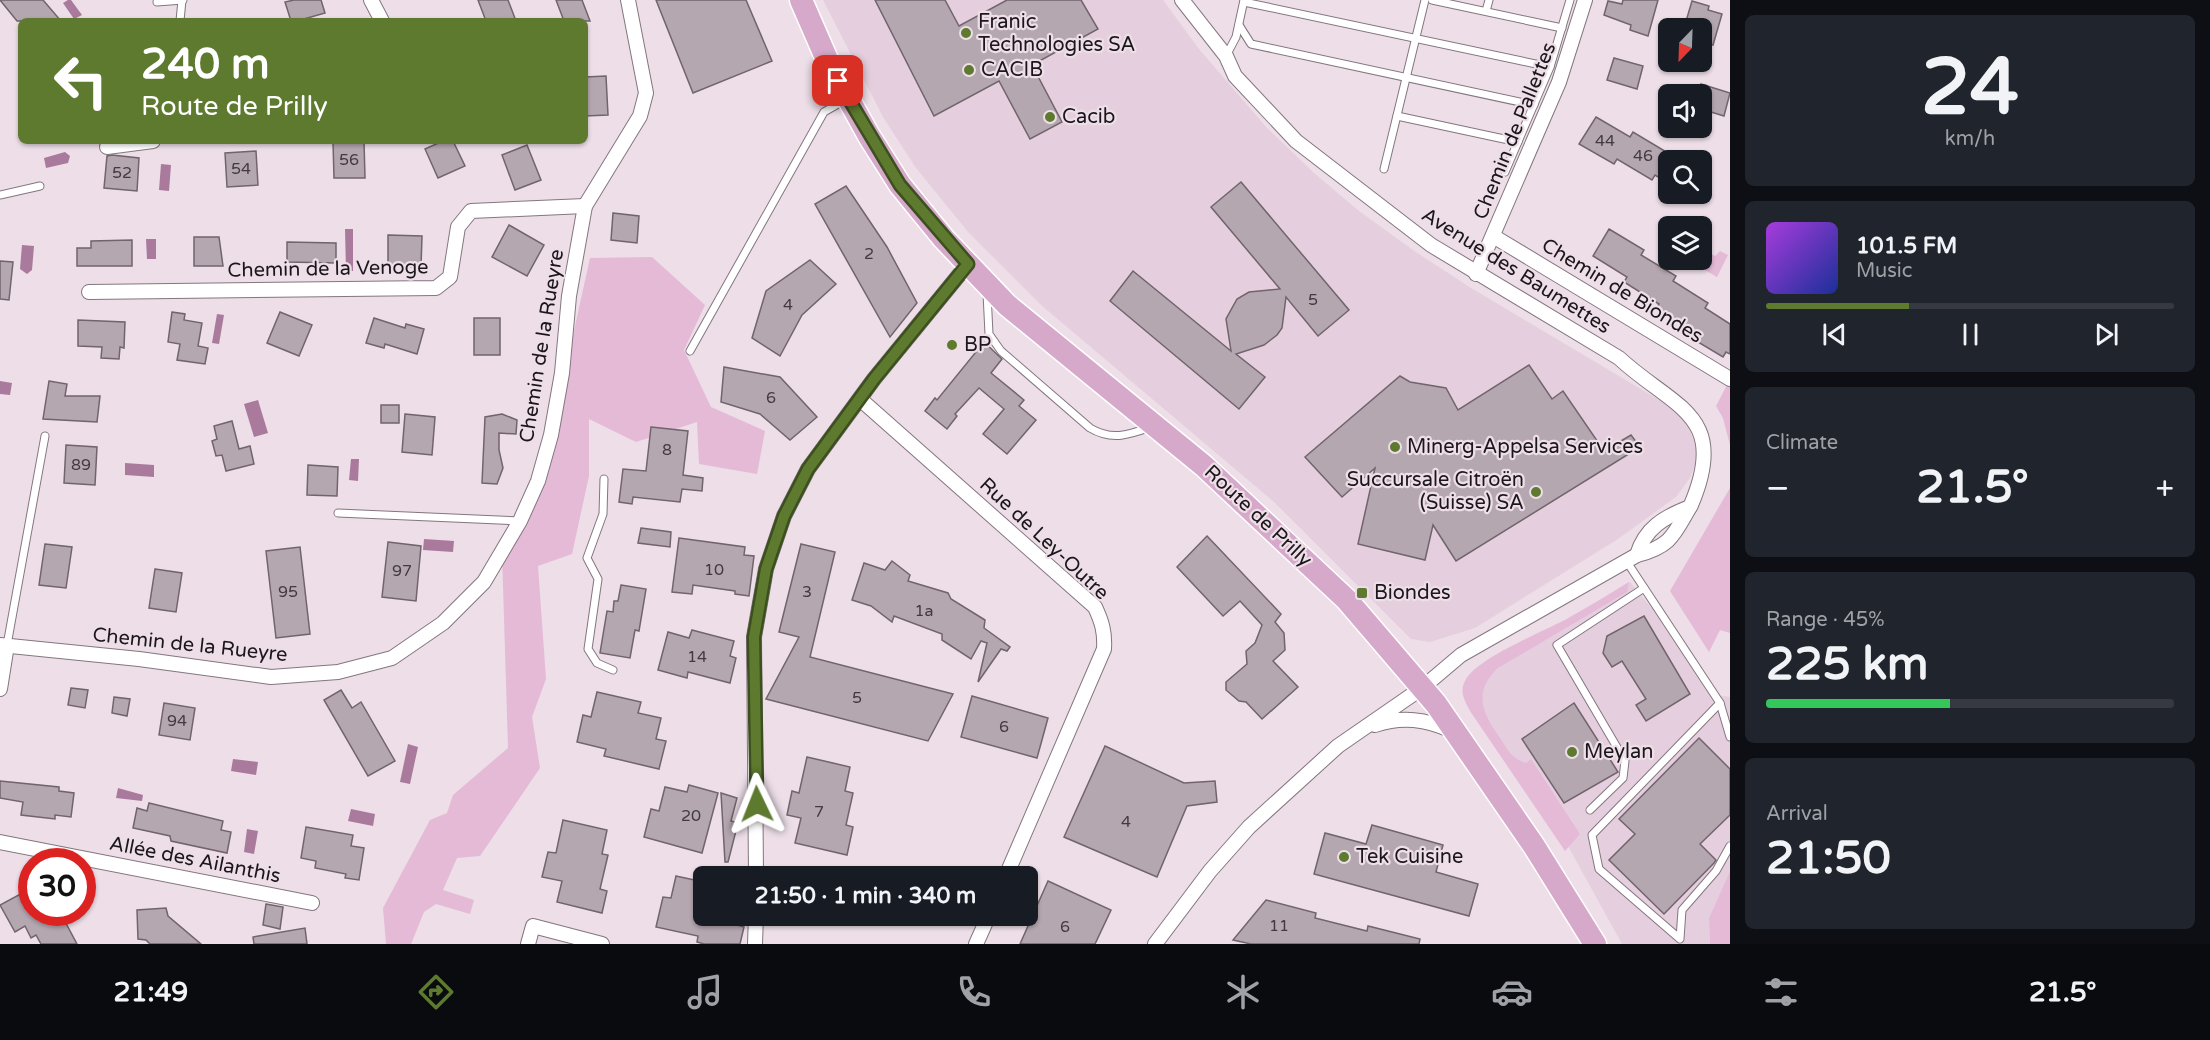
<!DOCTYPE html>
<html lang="en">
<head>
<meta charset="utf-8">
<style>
  :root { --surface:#171b24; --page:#20242c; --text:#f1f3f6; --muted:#9ea1a6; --line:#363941; --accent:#5d7a2f }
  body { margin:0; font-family:"Varela Round",sans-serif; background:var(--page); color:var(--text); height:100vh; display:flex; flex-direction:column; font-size:22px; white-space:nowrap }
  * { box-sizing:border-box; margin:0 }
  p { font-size:20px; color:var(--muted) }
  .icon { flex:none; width:33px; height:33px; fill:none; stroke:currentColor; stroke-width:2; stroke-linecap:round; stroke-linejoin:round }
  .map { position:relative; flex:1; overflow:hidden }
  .side { display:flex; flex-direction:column; gap:15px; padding:15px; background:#0d0f14; width:480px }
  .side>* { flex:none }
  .top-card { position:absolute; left:18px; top:18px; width:570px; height:126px; border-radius:9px; box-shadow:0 2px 4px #0004; background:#5d7a2f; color:#fff; overflow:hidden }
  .needle { width:39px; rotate:203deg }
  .controls { position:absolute; left:1658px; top:18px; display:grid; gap:12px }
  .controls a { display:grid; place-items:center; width:54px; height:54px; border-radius:9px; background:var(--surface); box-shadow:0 2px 4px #0004; font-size:30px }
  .speed { position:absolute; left:18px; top:848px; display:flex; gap:12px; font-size:30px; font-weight:700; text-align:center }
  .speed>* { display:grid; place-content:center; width:78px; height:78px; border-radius:50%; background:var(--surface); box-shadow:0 2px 4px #0004; line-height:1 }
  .speed .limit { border:9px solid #d22; background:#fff; color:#111 }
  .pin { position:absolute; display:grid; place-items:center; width:51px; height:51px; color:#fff; margin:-26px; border-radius:12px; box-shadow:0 3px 9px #0006 }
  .me { position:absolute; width:66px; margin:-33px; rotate:358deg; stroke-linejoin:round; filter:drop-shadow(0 0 4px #0008) }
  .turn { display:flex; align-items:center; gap:21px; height:126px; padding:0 24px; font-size:27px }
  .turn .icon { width:78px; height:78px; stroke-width:2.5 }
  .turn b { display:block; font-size:42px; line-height:51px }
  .big { font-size:45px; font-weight:800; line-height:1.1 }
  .side .card { flex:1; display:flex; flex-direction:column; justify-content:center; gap:9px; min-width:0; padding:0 21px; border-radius:9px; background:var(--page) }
  .side .dial { align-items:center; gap:0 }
  .dial b { font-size:78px; line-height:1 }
  .song { display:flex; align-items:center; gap:18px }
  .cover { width:72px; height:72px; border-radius:9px; background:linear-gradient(135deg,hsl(280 70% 55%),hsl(230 70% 35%)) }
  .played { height:6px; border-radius:3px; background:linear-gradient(90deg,var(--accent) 35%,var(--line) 35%) }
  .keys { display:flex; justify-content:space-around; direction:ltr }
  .heat { display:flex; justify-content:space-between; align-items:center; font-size:33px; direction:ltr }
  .charge { height:9px; border-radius:4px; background:linear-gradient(90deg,#34c759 45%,var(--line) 0) }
  .trip { position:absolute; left:693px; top:866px; width:345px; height:60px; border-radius:9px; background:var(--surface); box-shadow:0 2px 4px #0004; font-weight:800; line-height:60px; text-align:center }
  .menu { display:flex; height:96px; justify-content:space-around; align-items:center; background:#090b0e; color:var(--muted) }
  .menu .icon { width:42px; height:42px }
  .menu .current { color:var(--accent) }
  .menu b { font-size:27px; color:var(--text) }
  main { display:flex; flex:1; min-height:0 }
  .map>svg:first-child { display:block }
  .built { fill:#e5cfde }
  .green { fill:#e4bad7 }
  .water { fill:#a97a9c }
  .building { fill:#b5a7b0; stroke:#71646d; stroke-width:1.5 }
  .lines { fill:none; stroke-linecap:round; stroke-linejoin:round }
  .lane-casing { stroke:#83767f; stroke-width:9 }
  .street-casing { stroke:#83767f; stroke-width:16 }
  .primary-casing { stroke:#fff; stroke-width:25 }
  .lane { stroke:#fff; stroke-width:7 }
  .street { stroke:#fff; stroke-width:14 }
  .primary { stroke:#d6a9ca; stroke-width:22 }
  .route-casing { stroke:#3c4f1f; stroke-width:15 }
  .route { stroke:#5d7a2f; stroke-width:10 }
  .poi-dot { fill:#5d7a2f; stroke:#eddee8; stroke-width:2 }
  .labels { text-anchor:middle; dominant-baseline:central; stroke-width:4.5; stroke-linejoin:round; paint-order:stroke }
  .number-label { font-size:16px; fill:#423a40 }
  .poi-label { font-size:20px; fill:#1b161a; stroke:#eddee8; text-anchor:start }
  .street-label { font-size:20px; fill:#1b161a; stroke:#eddee8 }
</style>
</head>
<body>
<main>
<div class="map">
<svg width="1730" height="944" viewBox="0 0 1730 944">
  <rect width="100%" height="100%" fill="#eddee8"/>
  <!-- built -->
  <g class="built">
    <path d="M823,0H1163L1199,49L1267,128L1314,173L1359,211L1413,250L1471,288L1671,407L1686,421L1695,442L1697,460L1690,478L1676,497L1618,539L1475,628L1430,642L1411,639L1274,502L1041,305L969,233L916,168L883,117Z"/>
    <path d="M1630,582L1655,612L1709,694L1730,697V871L1709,918L1710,944H1622L1552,817L1486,721L1479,706L1481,690L1494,667Z"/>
  </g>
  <!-- green -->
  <g class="green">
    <path d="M1704,250L1715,256L1720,251L1728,255L1717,277L1696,265Z"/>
    <path d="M652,257L705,305L684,350L711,407L765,431L757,474L699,464L697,422L636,442L589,419V476L572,554L538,566L546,679L532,717L540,768L480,856L457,858L443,890L474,900L470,914L436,904L424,912L411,944H386L383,908L430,820L447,813L453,795L508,748L502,553L551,435L590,258Z"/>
    <path d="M1727,385L1730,386V445L1723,418L1716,406Z"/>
    <path d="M1730,488V633L1720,630L1709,652L1670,591Z"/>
    <path d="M1629,582L1627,592L1498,668C1472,692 1483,714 1500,738C1508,750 1512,759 1526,763L1531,759L1580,834L1565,851L1470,711C1465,701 1459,692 1465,681C1477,657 1544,632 1570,617C1590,606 1609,594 1629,582Z"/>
    <path d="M1730,871V944H1710L1709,918Z"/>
  </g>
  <!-- water -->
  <g class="water">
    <path d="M68,0H71L82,15L74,19L63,3Z"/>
    <path d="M65,152L70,156L68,163L46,168L44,158Z"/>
    <path d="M161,164L171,165L169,191L159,190Z"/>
    <path d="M345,229H353V271H346Z"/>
    <path d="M146,239H156V259H147Z"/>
    <path d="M22,245L34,246L32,270L27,274L20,269Z"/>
    <path d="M217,314L224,315L219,344L212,343Z"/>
    <path d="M0,381L12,383L10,395L0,394Z"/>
    <path d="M258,400L268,433L254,437L244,404Z"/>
    <path d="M351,459H359L358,481L349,480Z"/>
    <path d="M125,463L154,465V477L125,475Z"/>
    <path d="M424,539L454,541L453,552L423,550Z"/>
    <path d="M408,744L418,747L410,784L400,782Z"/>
    <path d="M233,759L258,762L256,775L231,771Z"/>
    <path d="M118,788L143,795L142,801L116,798Z"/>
    <path d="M351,809L375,814L373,826L348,821Z"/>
    <path d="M247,829L258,831L254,854L244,852Z"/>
  </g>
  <!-- building -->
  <g class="building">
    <path d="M0,0H43L61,21H17Z"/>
    <path d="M294,0H321L325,13L304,19L305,21H291L285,2Z"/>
    <path d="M478,0H508L516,21H486Z"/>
    <path d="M556,0H582L590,21H564Z"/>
    <path d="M656,0H746L772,61L693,93Z"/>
    <path d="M875,0H945L959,26L1007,0H1081L1098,29L1032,65L1062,122L1030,139L999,81L934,116Z"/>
    <path d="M1623,0H1658L1648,36L1630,30L1631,25L1604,15L1608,1L1622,4Z"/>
    <path d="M1692,1L1709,6L1708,10L1722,14L1713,45L1701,42V28H1684Z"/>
    <path d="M1614,58L1643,66L1637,89L1607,80Z"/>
    <path d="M606,76L608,115L585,116V77Z"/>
    <path d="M1701,84L1730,93L1724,116L1701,109Z"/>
    <path d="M1596,117L1630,137L1633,132L1668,153V183L1655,175L1652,180L1617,159L1614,164L1579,144Z"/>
    <path d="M364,141L365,178H334L333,142Z"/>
    <path d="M443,141H453L465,166L438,178L425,149Z"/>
    <path d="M527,145L541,180L515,190L502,155Z"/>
    <path d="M256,151L258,185L227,187L225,153Z"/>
    <path d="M112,155L139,158L137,191L104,188L107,156Z"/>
    <path d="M1241,182L1349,310L1318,336L1286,297L1282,328L1277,335L1264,345L1236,354L1265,377L1239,409L1110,301L1133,271L1231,351L1226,319L1237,299L1249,292L1280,289L1211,207Z"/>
    <path d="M846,186L887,247L917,303L890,337L815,204Z"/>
    <path d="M613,213L639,216L637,243L611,240Z"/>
    <path d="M509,225L544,245L527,276L492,257Z"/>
    <path d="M1609,229L1644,250L1641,255L1676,276L1673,281L1708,303L1705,308L1730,324V354L1726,352L1723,357L1688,336L1692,330L1656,308L1659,304L1624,282L1627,277L1593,256Z"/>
    <path d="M388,235L422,236L421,267L388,266Z"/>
    <path d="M194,237H219L223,266H194Z"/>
    <path d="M132,240V266H77V248H91V241Z"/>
    <path d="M287,242L336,243V263L287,262Z"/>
    <path d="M810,260L836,284L802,315L780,356L752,338L766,291Z"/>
    <path d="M0,261L13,262L9,300L0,299Z"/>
    <path d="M172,312L185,314L184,320L202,323L198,346L208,348L205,364L177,360L180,344L168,342Z"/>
    <path d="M280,312L312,325L299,356L267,343Z"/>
    <path d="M374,318L405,328L406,324L424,329L417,354L385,344L384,348L366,343Z"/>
    <rect x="474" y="318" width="26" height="37"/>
    <path d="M78,320L125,322L124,348L120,347L119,359L101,358L102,347L78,346Z"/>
    <path d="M984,342L1002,359L991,373L1024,400L1019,406L1036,420L1007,454L983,434L1004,409L979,388L955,414L957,416L947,429L925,411L935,398L937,400Z"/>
    <path d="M1529,365L1552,399L1563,391L1604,451L1631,435L1640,447L1456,561L1433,525L1425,560L1358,544L1375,468L1342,497L1305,457L1400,376L1410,382L1446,388L1458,410Z"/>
    <path d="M724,367L780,377L817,417L790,440L760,414L721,402Z"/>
    <path d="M49,381L67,384L65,396H100L97,422L43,419Z"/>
    <rect x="381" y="405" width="18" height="18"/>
    <path d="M405,414L435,417L432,455L402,452Z"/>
    <path d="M502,414L517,420L516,434L499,433V450L503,468L497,484L482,483L485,417Z"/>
    <path d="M232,421L239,449L250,446L254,464L226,471L222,455L216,456L212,441L217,439L214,426Z"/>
    <path d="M651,427L688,431L683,475L703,478L702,491L682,489L680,502L633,497L632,504L619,502L623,469L646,471Z"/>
    <path d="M66,445L97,447L95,485L64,483Z"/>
    <path d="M308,465L338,467L337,496L307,495Z"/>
    <path d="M641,528L671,532L670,547L638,543Z"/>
    <path d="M1207,536L1281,614L1275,622L1284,633L1285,650L1273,661L1298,687L1262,719L1246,702L1239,701L1226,690V682L1247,664L1246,651L1255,643L1262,625L1240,601L1223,616L1177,567Z"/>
    <path d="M679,538L745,547L744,555L754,556L749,596L735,594V591L693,585L692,594L672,592Z"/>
    <path d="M388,542L421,546L416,601L382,597Z"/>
    <path d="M45,544L72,547L66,588L39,585Z"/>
    <path d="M801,544L835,552L810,657L953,694L928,741L766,699L799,637L779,632Z"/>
    <path d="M300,547L310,634L276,638L266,551Z"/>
    <path d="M892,561L910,575L908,581L948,593L951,599L985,620L984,628L1010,647L1007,651L1001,649L978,682L987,643L981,641L971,659L942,640V634L894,616L892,622L871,606L852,600L864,563L885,570Z"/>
    <path d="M155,569L182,573L176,612L149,608Z"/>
    <path d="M621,585L646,589L639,631L635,630L630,658L600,653L607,611L613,612L614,601H618Z"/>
    <path d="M1644,616L1690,694L1646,721L1636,705L1646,699L1622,661L1612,667L1603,653L1607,636Z"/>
    <path d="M692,630L734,641L730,656L736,658L730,683L688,672L687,678L658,670L668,632L689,638Z"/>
    <path d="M71,688L88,690L85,708L68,705Z"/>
    <path d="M341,690L352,708L361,702L395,761L368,776L324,700Z"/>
    <path d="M597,692L641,702L638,713L661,718L656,739L666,741L659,769L604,756L606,749L577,742L583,715L591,717Z"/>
    <path d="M972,696L1048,718L1037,758L961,737Z"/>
    <path d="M114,697L130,699L127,716L112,713Z"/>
    <path d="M164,703L195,708L190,740L159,735Z"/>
    <path d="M1574,703L1618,772L1564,803L1522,739Z"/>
    <path d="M1699,738L1730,769V815L1700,844L1716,860L1714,863L1664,914L1609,860L1635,834L1619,819Z"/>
    <path d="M1105,746L1184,783L1215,781L1217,802L1187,806L1157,877L1064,837Z"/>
    <path d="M807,757L850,767L845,791L853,793L846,825L853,827L847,855L795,843L801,818L787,815L792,791L799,793Z"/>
    <path d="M0,781L59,787V791L74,793L71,817L55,815V819L21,815L23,802L0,798Z"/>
    <path d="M689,785L718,793L702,853L644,837L651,809L659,811L665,787L687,792Z"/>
    <path d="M721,793L737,798L731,821L738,823L728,862H725Z"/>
    <path d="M149,803L223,821L221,830L231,832L227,853L171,841L170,836L133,828L137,808L147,811Z"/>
    <path d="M563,820L607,830L602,854L608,855L600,889L607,891L602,913L557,902L562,881L542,877L548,852L556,853Z"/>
    <path d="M1372,825L1443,845L1436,872L1478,884L1469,916L1314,874L1325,833L1366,844Z"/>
    <path d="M306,827L353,835L351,846L364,848L359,880L345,878L346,874L315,868L316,861L301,858Z"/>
    <path d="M676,876L704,882V915H739L737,925L744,927L740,944H704L697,942L698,936L656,927L663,897L671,898Z"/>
    <path d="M1048,881L1111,910L1095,944H1020Z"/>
    <path d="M26,891L32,902V912H51L43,916L47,922L61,914L77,944H41L36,935L31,938L25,926L15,932L0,905Z"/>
    <path d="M1266,900L1316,913L1315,918L1367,931L1368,926L1420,939L1419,944H1251L1233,940Z"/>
    <path d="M266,904L283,907L280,929L263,925Z"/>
    <path d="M166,908L168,916L201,944H150L146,940L138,939L137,910Z"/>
    <path d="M305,928L307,944H254L253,937Z"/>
  </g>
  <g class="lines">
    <defs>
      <g id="lane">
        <path d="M1432,0L1562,28"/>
        <path d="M157,2L183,0"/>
        <path d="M1244,2L1550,67"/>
        <path d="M1486,11L1489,0"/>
        <path d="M180,21L182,0"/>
        <path d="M1239,25L1251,44L1534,105"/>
        <path d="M1226,56L1236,37L1244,0"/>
        <path d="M1397,116L1518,142"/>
        <path d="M1384,169L1425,0"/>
        <path d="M1505,172L1550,67L1570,0"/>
        <path d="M0,195L40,186"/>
        <path d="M987,293L989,334L1001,351L1090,428C1112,441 1128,435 1151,427"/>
        <path d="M690,351L824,112L845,100"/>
        <path d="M604,479L603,514L587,558L598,579L588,649L597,663L613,670"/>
        <path d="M338,513L520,521"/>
        <path d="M1627,562L1720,703L1730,737"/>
        <path d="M7,645L45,436"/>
        <path d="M1720,703L1592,835L1599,869L1680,939L1682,910L1716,871L1730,846"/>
        <path d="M1590,810L1623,778L1625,761L1557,645L1644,588"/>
      </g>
      <g id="street">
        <path d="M371,0L382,21"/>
        <path d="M107,147L153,141"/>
        <path d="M1493,236L1730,379"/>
        <path d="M1476,274L1559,82L1585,0"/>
        <path d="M89,292L436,288L450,277L458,227L471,211L585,206"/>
        <path d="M860,399L1095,607C1102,622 1105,632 1104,649L1006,876"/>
        <path d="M1637,555C1645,528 1664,517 1690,507"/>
        <path d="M0,645L139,659L271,677L338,672L392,658L443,623L484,582L520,521L538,481L551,435L562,373L569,296L585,206L640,116L646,93L628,0"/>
        <path d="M0,689L7,645"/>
        <path d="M1375,725C1402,716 1426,719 1452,731"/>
        <path d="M0,842L312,903"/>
        <path d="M756,876L754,637L766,569L784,516L808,469L874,379L968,264"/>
        <path d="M528,944L533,926L602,944"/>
        <path d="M755,944L756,915"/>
        <path d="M976,944L989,915"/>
        <path d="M1155,944L1210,871L1249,827L1338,746L1422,688L1461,655L1637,555C1672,546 1674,534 1691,505C1730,414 1673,408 1619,358L1431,245L1296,141L1235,76L1226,56L1182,0"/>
      </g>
      <path id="primary" d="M801,0L828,62L869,136L900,185L944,239L1007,305L1204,466L1347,600L1436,704L1534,846L1595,944"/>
    </defs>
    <!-- lane casing -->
    <use href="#lane" class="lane-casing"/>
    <!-- street casing -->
    <use href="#street" class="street-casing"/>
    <!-- primary casing -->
    <use href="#primary" class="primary-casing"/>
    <!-- lane -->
    <use href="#lane" class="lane"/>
    <!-- street -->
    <use href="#street" class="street"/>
    <!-- primary -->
    <use href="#primary" class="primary"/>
  </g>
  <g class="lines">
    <defs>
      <path id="route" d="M757,804L754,637L766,569L784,516L808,469L874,379L968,264L900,185L838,81"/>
    </defs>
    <!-- route casing -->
    <use href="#route" class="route-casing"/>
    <!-- route -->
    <use href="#route" class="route"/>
  </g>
  <!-- markers -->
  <g class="poi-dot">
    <circle cx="966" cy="33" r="6"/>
    <circle cx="969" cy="70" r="6"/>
    <circle cx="1050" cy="117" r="6"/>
    <circle cx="952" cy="345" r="6"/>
    <circle cx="1395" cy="447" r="6"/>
    <circle cx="1536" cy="492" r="6"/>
    <rect x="1356" y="587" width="12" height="12" rx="3"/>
    <circle cx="1572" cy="752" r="6"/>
    <circle cx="1344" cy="857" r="6"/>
  </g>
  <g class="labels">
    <!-- number labels -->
    <g class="number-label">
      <text x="1605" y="141">44</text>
      <text x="1643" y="156">46</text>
      <text x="349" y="160">56</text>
      <text x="241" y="169">54</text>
      <text x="122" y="173">52</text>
      <text x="869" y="254">2</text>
      <text x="1313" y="300">5</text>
      <text x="788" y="305">4</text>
      <text x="771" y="398">6</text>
      <text x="667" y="450">8</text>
      <text x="81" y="465">89</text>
      <text x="714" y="570">10</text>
      <text x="402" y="571">97</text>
      <text x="288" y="592">95</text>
      <text x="807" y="592">3</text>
      <text x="924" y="611">1a</text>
      <text x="697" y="657">14</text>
      <text x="857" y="698">5</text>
      <text x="177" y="721">94</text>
      <text x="1004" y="727">6</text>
      <text x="819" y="812">7</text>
      <text x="691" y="816">20</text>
      <text x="1126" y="822">4</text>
      <text x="1279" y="926">11</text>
      <text x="1065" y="927">6</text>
    </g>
    <!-- poi labels -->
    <g class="poi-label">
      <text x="978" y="22">Franic<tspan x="978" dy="23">Technologies SA</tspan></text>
      <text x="981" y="70">CACIB</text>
      <text x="1062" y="117">Cacib</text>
      <text x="964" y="345">BP</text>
      <text x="1407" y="447">Minerg-Appelsa Services</text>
      <text x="1524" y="480" text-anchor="end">Succursale Citroën<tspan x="1524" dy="23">(Suisse) SA</tspan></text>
      <text x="1374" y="593">Biondes</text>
      <text x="1584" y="752">Meylan</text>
      <text x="1356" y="857">Tek Cuisine</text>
    </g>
    <!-- street labels -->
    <g class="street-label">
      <text transform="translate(1515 131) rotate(-68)">Chemin de Pallettes</text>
      <text transform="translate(328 269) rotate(-1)">Chemin de la Venoge</text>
      <text transform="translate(1516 271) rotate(32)">Avenue des Baumettes</text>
      <text transform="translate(1622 291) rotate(31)">Chemin de Biondes</text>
      <text transform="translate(542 346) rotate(-81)">Chemin de la Rueyre</text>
      <text transform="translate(1258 516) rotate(43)">Route de Prilly</text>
      <text transform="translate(1044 539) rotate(43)">Rue de Ley-Outre</text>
      <text transform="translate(190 645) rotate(6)">Chemin de la Rueyre</text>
      <text transform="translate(195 860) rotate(11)">Allée des Ailanthis</text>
    </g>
  </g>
</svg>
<div class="controls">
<a><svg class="needle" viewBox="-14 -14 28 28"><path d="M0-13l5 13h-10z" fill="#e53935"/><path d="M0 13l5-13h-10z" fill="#9ea1a6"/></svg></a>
<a><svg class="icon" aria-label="sound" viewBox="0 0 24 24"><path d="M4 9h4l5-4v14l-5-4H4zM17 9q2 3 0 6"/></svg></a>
<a><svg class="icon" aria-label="search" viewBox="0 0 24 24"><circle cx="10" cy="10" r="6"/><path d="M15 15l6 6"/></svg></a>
<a><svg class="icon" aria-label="layers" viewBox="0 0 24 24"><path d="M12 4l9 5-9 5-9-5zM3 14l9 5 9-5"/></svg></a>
</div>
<div class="speed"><div class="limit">30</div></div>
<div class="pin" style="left:838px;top:81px;background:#d93025"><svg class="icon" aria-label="arrive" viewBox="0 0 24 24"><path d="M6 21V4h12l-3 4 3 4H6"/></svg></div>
<svg class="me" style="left:757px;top:804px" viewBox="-20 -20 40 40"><path d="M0-17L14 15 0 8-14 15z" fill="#5d7a2f" stroke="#fff" stroke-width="4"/></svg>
<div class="trip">21:50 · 1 min · 340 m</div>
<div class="top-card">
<div class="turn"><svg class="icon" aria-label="left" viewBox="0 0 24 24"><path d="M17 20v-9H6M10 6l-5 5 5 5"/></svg><div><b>240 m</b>Route de Prilly</div></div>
</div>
</div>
<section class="side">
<div class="card dial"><b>24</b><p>km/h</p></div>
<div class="card">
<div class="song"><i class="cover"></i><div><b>101.5 FM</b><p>Music</p></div></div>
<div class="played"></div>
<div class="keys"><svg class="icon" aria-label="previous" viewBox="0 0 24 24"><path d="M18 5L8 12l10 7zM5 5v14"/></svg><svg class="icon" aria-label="pause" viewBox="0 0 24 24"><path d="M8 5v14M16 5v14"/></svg><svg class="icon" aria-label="next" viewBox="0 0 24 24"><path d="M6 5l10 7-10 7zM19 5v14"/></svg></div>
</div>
<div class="card"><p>Climate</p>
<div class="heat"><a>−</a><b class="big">21.5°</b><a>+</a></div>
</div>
<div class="card"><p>Range · 45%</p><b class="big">225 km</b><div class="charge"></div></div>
<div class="card"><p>Arrival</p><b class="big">21:50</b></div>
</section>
</main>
<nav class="menu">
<b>21:49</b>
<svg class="icon current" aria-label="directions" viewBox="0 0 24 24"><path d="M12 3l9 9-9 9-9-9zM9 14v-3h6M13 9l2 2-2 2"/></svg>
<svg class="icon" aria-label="music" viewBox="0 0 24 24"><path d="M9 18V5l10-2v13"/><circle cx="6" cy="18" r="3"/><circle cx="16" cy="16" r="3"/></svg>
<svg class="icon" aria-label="phone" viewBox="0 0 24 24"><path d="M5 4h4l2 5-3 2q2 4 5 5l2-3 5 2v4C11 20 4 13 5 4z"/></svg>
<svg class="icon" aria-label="climate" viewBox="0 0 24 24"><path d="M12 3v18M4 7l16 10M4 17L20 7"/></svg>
<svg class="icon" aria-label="car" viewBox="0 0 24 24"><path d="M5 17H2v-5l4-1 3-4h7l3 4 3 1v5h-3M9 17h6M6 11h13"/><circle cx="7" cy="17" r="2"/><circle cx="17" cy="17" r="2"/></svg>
<svg class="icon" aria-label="filters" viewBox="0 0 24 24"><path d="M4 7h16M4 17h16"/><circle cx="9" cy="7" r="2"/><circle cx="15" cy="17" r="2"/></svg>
<b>21.5°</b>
</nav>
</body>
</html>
